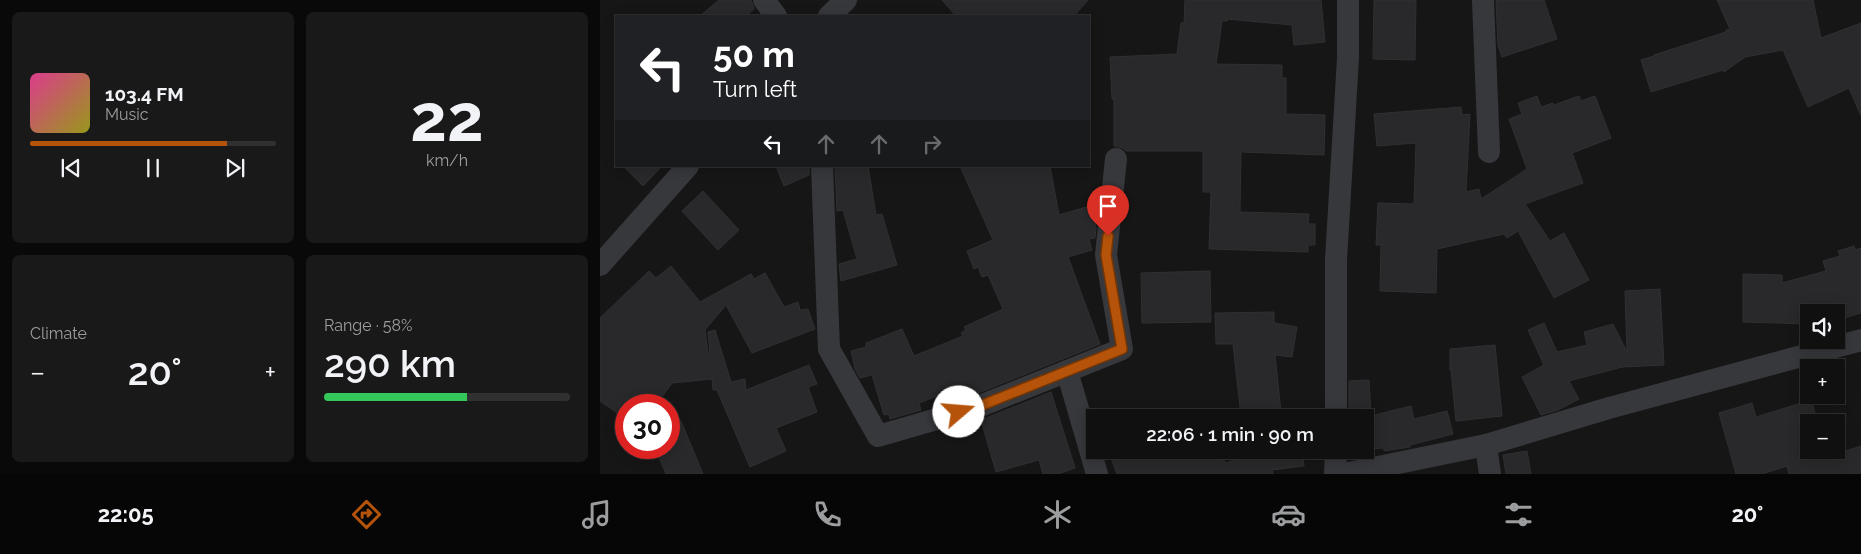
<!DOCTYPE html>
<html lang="en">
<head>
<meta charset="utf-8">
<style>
  :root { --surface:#101011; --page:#19191a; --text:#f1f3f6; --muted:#9c9d9f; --line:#303031; --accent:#b45309 }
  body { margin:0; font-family:Raleway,sans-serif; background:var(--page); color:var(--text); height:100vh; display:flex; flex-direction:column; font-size:19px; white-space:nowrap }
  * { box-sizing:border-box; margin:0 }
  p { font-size:16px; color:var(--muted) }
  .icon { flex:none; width:28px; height:28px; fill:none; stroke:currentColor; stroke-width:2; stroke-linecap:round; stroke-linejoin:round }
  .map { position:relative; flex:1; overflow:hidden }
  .drawer { display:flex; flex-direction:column; gap:12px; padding:12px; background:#090909; width:600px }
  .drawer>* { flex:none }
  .top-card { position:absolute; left:15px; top:15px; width:475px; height:152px; border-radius:0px; box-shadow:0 2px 12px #0003,0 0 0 1px var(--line); background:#202124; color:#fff; overflow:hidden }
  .fabs { position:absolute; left:1200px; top:304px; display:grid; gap:10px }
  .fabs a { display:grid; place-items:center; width:45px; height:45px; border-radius:0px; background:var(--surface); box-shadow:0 2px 12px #0003,0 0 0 1px var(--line); font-size:25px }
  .speed { position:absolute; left:15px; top:394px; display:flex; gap:10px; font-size:25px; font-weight:700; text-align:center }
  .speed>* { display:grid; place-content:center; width:65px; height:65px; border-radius:50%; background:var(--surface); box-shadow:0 2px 12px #0003,0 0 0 1px var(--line); line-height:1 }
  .speed .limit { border:8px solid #d22; background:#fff; color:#111 }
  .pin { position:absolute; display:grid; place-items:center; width:42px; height:42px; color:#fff; margin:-51px -21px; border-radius:50% 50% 50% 0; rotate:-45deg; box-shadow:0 0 5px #0007 }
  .pin .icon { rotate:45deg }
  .me { position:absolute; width:55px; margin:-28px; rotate:72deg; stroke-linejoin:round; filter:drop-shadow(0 0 4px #0008) }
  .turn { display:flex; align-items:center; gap:18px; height:105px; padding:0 15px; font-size:22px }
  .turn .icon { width:65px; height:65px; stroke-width:2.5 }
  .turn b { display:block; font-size:35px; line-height:42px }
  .lanes { display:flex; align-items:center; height:48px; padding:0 15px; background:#0003; justify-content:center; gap:25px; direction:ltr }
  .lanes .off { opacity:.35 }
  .big { font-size:38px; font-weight:600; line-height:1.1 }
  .drawer .card { flex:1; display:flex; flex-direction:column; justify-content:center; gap:8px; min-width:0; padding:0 18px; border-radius:8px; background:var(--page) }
  .drawer .dial { align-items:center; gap:0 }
  .dial b { font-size:65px; line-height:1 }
  .song { display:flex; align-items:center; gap:15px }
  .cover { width:60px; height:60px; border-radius:8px; background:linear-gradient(135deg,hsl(330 70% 55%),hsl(60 70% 35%)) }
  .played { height:5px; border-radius:2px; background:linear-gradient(90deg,var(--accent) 80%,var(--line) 80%) }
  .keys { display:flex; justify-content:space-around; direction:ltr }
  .heat { display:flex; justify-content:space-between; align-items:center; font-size:28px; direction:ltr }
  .charge { height:8px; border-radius:4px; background:linear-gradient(90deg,#34c759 58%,var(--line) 0) }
  .drawer .tiles { flex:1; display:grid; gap:12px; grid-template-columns:repeat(2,1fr) }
  .trip { position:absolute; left:486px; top:409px; width:288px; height:50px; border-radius:0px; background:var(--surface); box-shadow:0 2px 12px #0003,0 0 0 1px var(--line); font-weight:600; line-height:50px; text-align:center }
  .dock { display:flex; height:80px; justify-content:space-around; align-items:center; background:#060607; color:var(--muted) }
  .dock .icon { width:35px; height:35px }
  .dock .selected { color:var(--accent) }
  .dock b { font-size:22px; color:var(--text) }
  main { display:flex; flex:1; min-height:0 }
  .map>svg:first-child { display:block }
  .building { fill:#29292b; stroke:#303033 }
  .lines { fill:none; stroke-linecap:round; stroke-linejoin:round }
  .street { stroke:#37383c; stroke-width:22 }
  .route-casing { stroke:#753606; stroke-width:12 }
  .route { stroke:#b45309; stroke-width:9 }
</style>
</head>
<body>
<main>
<section class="drawer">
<div class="tiles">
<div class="card">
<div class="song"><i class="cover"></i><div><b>103.4 FM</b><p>Music</p></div></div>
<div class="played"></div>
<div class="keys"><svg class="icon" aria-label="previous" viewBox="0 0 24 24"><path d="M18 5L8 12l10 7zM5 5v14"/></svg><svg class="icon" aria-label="pause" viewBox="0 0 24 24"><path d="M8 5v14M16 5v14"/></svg><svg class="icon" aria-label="next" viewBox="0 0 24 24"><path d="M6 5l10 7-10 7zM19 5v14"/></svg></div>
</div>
<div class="card dial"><b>22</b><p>km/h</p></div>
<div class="card"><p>Climate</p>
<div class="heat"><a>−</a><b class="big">20°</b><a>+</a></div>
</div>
<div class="card"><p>Range · 58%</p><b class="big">290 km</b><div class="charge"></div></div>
</div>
</section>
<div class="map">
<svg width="1261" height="474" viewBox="0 0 1261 474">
  <rect width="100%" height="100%" fill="#161617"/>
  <!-- building -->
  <g class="building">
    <path d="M119,0H151L154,9L146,16H100Z"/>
    <path d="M342,0H488L474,16H356Z"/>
    <path d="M585,0H721L725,42L694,45L692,25L627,19V21H622L616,64L682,65V78H686V114L725,115L724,155L641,152L640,212L709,214L708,224H715V245H708V252L609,249L611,192H603V151H526L523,148L514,146V99H512L510,57L577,54L581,23H584Z"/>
    <path d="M774,0H816L815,60L773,59Z"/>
    <path d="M896,0H944L957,39L902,57L898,46Z"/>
    <path d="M1117,0H1213L1221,38L1261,23V116L1249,88L1208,107L1183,50L1145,57L1124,72L1123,70L1051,92L1041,60L1054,56V55L1126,32V30L1130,29Z"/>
    <path d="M937,96L941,107L953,103L954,105L979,96L981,101L995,96L1011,138L972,153L983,183L925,204L950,241L964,233L989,280L954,298L918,231L907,238L904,234L837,249L836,293L780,291L781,245H776L778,203L814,204L816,143L777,146L774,114L861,107L862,115L870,114L866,192L879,189L881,199L927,169L909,119L922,114L918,103Z"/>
    <path d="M23,166H62L43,186Z"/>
    <path d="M176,166H209V175L184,186Z"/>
    <path d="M235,166H268L276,215L282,214L297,265L241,281L239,264L257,259L243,210L237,211Z"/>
    <path d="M360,166H450L459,215L490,206L496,227L495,238L489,239L492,250L468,257L500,344L371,396L357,400L353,390L319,403L321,410L290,419L289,414L284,415L272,375L260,378L255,369L251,351L266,347V343L302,329L314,356L363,336L361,333L366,330L364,327L403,309L388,275L382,277L378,267L374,269L367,251L393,240Z"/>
    <path d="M103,191L139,230L118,250L82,211Z"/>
    <path d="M1254,246L1255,250L1261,248V313L1241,319L1239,312H1209V324L1143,322V274L1182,275V283L1226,271L1223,261L1240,256L1238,251Z"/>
    <path d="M71,266L100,302L151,274L154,279L165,273L184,307L198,302L200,310L208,309L215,329L152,353L126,305L105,330L108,354H110L108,332L115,330L131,382L145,379L146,390L209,365L217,384L208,387L217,412L176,428L186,451L150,467L117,390H113L112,379L72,383L56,405H26V419L0,401V318L49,271L56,278Z"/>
    <path d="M610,271L611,322L542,323L541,273Z"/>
    <path d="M1060,289L1064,365L1022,367L969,381L979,399L958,410L941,415L922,377L944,365L928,330L944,323L957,352L987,345L984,332L1013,324L1027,352L1025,291Z"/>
    <path d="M674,312V323L697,327L692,357L675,355L681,412L641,416L633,344H616L615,313Z"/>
    <path d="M895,345L902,416L856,421L851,370H850V349Z"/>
    <path d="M769,380L771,416L811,406L814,419L847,411L853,434L810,445V447L784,451V448L765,449V418H749V381Z"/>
    <path d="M451,392L475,468L458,474H443L439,460L396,472L381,420Z"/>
    <path d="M1211,400L1218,422H1209V450H1226L1228,457L1261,446V474H1189L1187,466L1162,474H1136L1119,413L1152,403L1156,417Z"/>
    <path d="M81,421L103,474H66L55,448H69V427Z"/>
    <path d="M508,450H621L625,463L667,450H702L704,466L672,470L673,474H517Z"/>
    <path d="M927,451L931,474H906L903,455Z"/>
  </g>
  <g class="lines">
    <!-- street -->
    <g class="street">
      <path d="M164,0L176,16"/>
      <path d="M883,0L889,152"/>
      <path d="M229,16L246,0"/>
      <path d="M222,166L229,349L278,436L375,408L522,349L506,255L516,159"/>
      <path d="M0,265L88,166"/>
      <path d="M467,371L497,474"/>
      <path d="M736,418V260L748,58V0"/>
      <path d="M886,445L890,474"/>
      <path d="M735,474L736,450"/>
      <path d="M744,474L886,445L1009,408L1261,340"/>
    </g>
  </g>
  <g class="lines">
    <defs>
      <path id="route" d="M359,412L375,408L522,349L506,255L508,236"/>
    </defs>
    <!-- route casing -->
    <use href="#route" class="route-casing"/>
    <!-- route -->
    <use href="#route" class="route"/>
  </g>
</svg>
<div class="fabs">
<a><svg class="icon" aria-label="sound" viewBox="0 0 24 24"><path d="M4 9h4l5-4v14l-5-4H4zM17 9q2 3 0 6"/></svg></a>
<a>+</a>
<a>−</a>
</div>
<div class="speed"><div class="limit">30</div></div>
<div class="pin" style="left:508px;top:236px;background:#d93025"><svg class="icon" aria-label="arrive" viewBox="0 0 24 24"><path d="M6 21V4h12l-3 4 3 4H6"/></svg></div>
<svg class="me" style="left:359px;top:412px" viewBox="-20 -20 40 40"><circle r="19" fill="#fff"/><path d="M0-13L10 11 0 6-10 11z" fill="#b45309"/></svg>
<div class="trip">22:06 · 1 min · 90 m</div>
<div class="top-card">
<div class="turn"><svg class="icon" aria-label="left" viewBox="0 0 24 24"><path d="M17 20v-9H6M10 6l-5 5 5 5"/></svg><div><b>50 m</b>Turn left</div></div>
<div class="lanes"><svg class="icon" aria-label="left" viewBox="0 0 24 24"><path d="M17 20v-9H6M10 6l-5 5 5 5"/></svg><svg class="icon off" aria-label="ahead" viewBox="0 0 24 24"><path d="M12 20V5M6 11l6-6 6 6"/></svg><svg class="icon off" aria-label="ahead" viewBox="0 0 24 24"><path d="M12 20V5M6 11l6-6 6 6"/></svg><svg class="icon off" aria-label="right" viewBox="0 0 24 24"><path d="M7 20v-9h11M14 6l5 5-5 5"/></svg></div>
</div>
</div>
</main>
<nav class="dock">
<b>22:05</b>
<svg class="icon selected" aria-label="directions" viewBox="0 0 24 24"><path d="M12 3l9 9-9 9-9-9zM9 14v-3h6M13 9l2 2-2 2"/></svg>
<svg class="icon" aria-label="music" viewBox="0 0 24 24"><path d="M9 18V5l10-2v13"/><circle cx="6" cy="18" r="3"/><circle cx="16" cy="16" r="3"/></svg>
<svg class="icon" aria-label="phone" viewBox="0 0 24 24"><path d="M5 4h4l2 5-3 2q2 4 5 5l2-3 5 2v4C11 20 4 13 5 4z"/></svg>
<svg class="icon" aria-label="climate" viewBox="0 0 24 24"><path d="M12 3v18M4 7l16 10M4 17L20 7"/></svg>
<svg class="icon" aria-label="car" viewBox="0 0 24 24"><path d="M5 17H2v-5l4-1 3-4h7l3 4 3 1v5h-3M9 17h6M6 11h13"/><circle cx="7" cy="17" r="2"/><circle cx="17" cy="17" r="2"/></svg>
<svg class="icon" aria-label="filters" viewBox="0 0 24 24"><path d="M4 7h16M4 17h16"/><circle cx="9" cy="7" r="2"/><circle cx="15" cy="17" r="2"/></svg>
<b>20°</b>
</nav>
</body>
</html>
